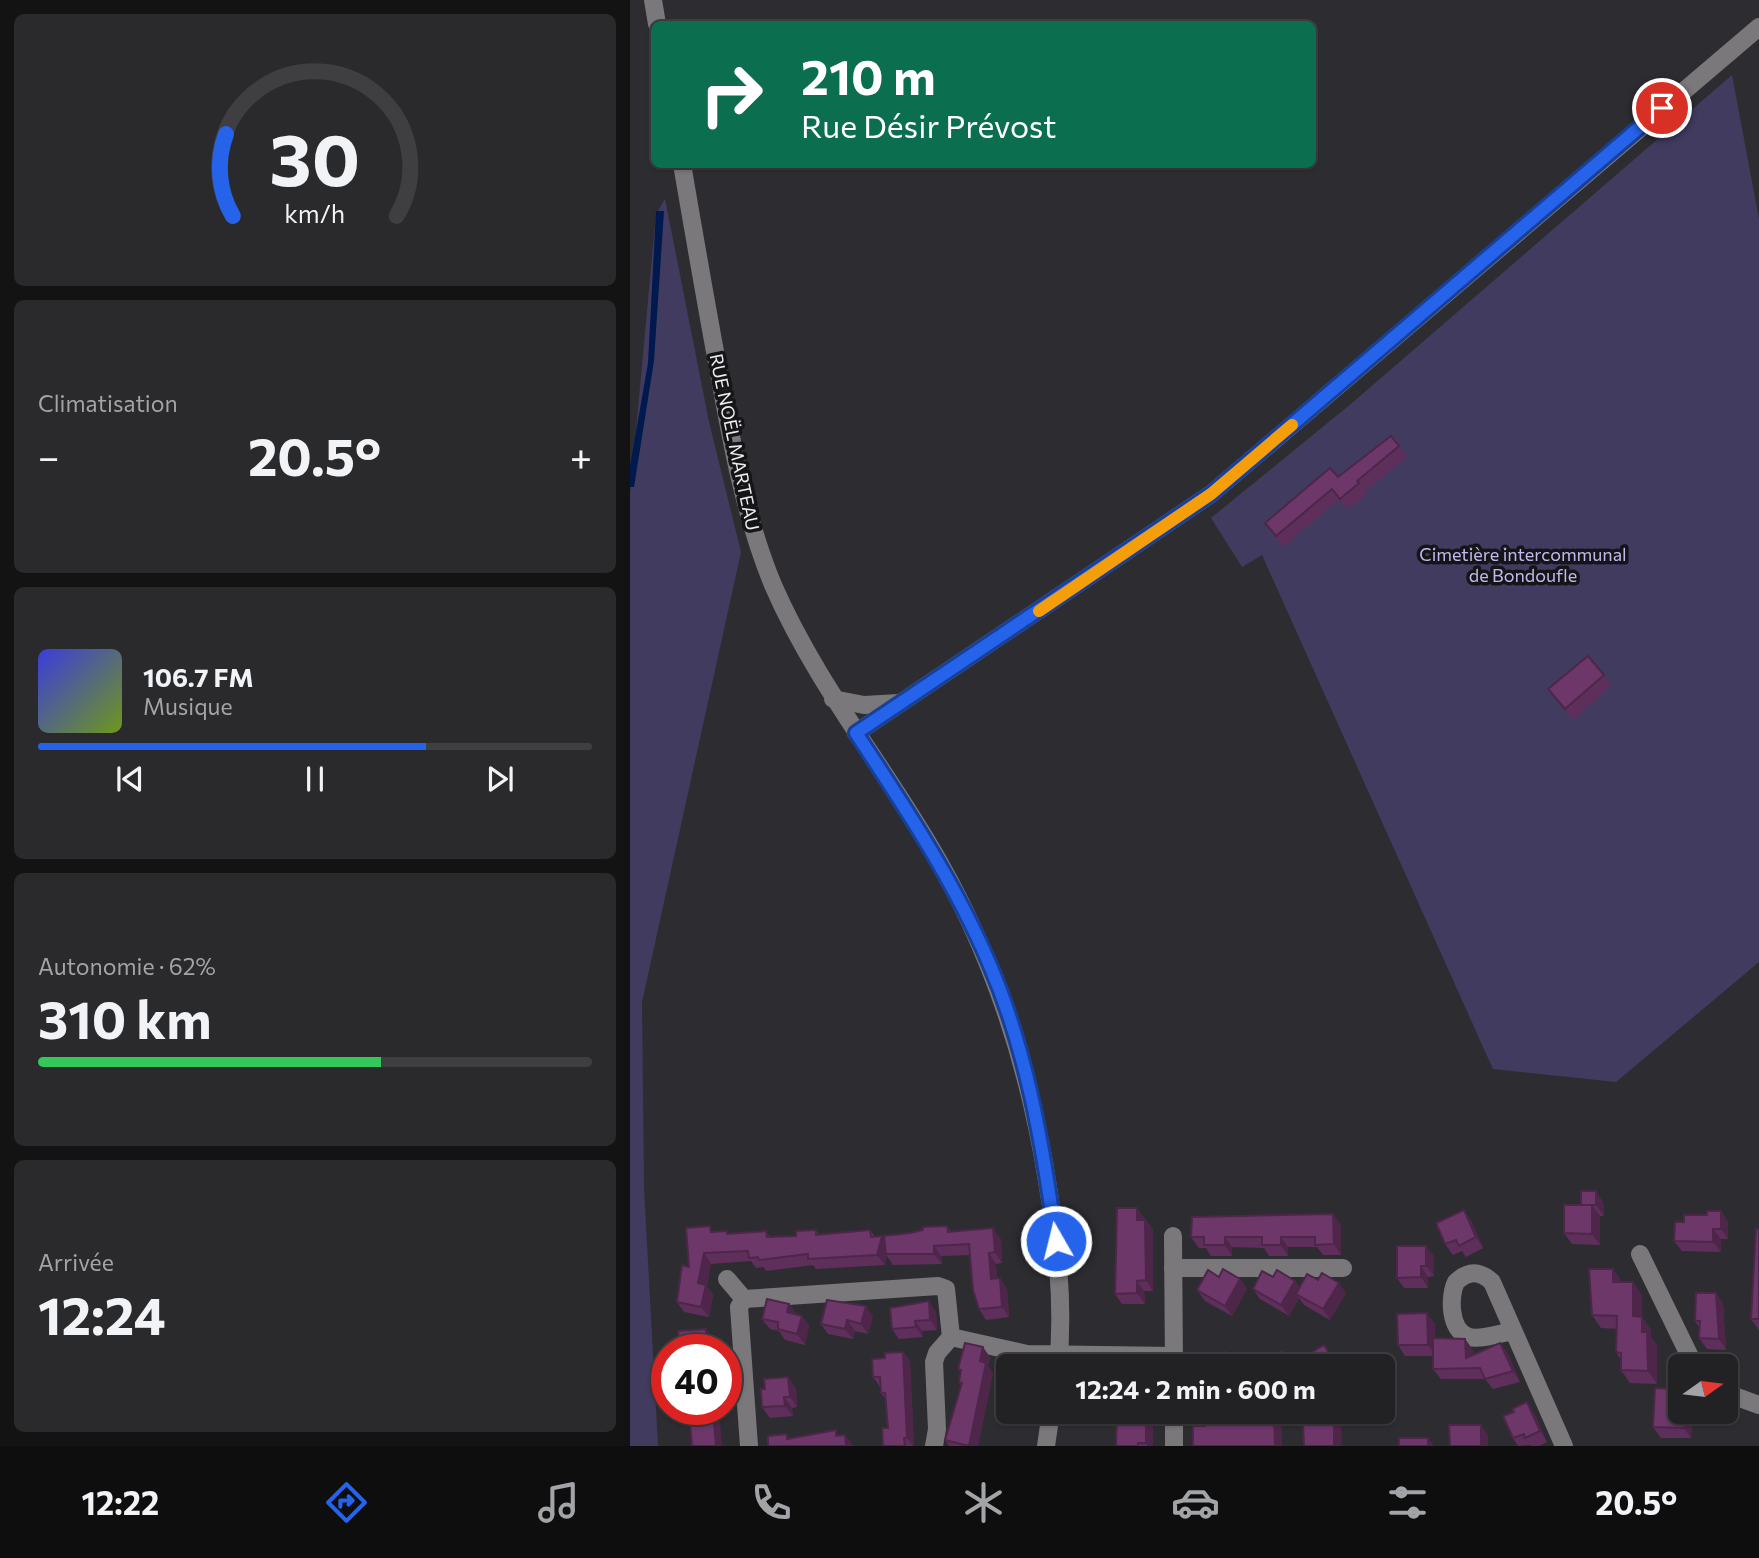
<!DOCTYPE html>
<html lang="fr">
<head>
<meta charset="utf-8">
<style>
  :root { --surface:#222225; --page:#2a2a2d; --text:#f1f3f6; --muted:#a2a4a7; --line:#3f3f42; --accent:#2563eb }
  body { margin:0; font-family:Commissioner,sans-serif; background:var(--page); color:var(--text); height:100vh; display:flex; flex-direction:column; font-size:26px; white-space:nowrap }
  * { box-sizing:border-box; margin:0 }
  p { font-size:23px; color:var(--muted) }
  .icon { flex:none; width:38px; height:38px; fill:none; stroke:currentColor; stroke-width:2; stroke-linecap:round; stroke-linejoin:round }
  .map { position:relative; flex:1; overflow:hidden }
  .panel { display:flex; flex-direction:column; gap:14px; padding:14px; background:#131314; width:630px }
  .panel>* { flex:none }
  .hud { position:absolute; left:21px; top:21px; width:665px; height:147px; border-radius:10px; box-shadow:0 2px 5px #0004,0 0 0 2px var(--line); background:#0b6e4f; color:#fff; overflow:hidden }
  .needle { width:46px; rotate:76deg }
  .tools { position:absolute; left:1038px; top:1354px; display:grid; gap:14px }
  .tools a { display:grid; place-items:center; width:70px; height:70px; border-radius:10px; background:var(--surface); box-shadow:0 2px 5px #0004,0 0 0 2px var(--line); font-size:35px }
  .speed { position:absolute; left:21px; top:1334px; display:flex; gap:14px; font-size:35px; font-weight:700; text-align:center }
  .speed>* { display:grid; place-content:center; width:91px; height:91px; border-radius:50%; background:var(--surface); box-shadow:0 2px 5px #0004,0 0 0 2px var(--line); line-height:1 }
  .speed .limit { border:10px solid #d22; background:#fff; color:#111 }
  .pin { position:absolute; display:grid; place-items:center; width:60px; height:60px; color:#fff; margin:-30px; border:4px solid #fff; border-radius:50%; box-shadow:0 2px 7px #0007 }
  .me { position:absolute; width:77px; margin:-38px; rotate:352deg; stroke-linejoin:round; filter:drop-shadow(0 0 5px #0008) }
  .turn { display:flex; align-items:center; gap:24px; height:147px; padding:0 35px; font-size:32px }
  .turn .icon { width:91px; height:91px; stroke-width:2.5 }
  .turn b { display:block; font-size:49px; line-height:60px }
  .big { font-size:52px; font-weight:700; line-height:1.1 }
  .panel .widget { flex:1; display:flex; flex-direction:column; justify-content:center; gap:10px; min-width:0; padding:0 24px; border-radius:10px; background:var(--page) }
  .panel .dial { align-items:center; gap:0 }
  .dial svg { height:182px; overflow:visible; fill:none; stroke:var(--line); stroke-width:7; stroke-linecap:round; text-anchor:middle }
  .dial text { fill:var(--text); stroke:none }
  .song { display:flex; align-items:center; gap:21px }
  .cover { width:84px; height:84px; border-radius:10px; background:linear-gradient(135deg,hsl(240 70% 55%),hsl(80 70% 35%)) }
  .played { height:7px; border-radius:4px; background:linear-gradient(90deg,var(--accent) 70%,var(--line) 70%) }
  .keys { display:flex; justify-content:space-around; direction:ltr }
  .heat { display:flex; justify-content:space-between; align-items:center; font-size:38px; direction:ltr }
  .charge { height:10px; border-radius:5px; background:linear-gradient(90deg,#34c759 62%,var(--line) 0) }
  .trip { position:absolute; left:366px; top:1354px; width:399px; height:70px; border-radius:10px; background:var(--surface); box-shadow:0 2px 5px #0004,0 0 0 2px var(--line); font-weight:700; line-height:70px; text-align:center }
  .tabs { display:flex; height:112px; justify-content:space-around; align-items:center; background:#0e0e0f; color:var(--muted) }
  .tabs .icon { width:49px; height:49px }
  .tabs .current { color:var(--accent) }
  .tabs b { font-size:32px; color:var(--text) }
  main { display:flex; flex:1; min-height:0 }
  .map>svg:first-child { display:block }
  .green { fill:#423b60 }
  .water { fill:#00194e }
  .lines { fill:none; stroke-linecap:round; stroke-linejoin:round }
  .minor { stroke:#7a787a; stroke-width:18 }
  .wall { fill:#5f2f5b }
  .shaded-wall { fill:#4d264a }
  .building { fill:#6e376a; stroke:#4d264a; stroke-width:2 }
  .route-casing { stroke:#184099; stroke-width:18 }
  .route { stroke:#2563eb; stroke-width:12 }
  .slow { stroke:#f59e0b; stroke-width:12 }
  .labels { text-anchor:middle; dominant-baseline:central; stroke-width:7; stroke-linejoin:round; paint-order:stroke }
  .street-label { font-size:18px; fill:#ededf0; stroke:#151517 }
  .park-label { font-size:18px; fill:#c2b8f1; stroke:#151517 }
</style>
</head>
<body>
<main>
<section class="panel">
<div class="widget dial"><svg viewBox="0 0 100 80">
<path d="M14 69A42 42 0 1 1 86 69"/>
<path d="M14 69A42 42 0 0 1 11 33" stroke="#2563eb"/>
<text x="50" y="56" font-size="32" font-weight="700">30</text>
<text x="50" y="72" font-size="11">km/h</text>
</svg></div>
<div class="widget"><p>Climatisation</p>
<div class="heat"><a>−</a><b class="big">20.5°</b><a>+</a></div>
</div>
<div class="widget">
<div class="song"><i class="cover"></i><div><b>106.7 FM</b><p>Musique</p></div></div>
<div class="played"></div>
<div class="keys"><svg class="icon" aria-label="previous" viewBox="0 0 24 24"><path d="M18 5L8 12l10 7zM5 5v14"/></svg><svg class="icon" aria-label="pause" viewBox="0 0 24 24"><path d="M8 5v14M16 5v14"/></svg><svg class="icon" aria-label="next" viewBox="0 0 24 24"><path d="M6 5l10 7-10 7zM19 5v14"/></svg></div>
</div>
<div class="widget"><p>Autonomie · 62%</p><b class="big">310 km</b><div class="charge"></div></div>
<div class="widget"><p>Arrivée</p><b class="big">12:24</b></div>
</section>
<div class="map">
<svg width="1129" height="1446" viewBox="0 0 1129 1446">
  <rect width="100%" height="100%" fill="#2d2d31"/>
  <!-- green -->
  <g class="green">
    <path d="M1102,75L1129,219V962L986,1082L863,1069L632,555L612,567L581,518L722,403Z"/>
    <path d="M35,199L79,422L111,552L12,1002L14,1189L28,1446H0V496L26,214Z"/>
  </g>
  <!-- water -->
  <path class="water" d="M26,211H34L24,361L4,487H0V466L18,363Z"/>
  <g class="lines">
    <!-- minor -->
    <g class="minor">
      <path d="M23,0L27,24"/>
      <path d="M52,164C64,234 76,304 89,373C102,445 115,517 143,585C183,677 244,753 295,838C361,946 399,1064 418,1187C428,1246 434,1307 428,1367"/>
      <path d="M203,699L234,705L269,703"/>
      <path d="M226,733L581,494L1129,27"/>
      <path d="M543,1236L544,1367"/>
      <path d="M1010,1254L1065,1367"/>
      <path d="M543,1268H713"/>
      <path d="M97,1279L114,1299"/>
      <path d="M883,1331C871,1333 851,1340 839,1337C819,1331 819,1296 826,1282C839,1270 850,1271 862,1282L934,1446"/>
      <path d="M321,1337L397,1354L544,1356"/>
      <path d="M1096,1393L1129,1405"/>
      <path d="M119,1446L109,1307L114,1299L308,1286L316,1289L321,1337L307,1353L304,1362L307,1429L304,1446"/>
      <path d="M416,1446L421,1412"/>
      <path d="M544,1446V1412"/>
    </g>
  </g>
  <!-- wall -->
  <g class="wall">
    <path d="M769,446L777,457L735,491L737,494L718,509L709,499L653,547L635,523Z"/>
    <path d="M974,675L981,686L943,720L918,689Z"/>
    <path d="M973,1202L974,1216H970V1245L942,1244L934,1233L951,1205Z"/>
    <path d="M1091,1211L1098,1222V1239H1091V1252L1052,1251L1044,1241L1054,1222Z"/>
    <path d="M515,1219L523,1230V1291H514L515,1304H492L485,1294Z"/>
    <path d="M841,1220L853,1248L836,1257L832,1251L823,1255L815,1244Z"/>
    <path d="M711,1225V1255H693L687,1247H658V1256H639L634,1248L602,1247V1256H581L576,1248H569L561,1237Z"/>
    <path d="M317,1226L321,1232L371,1239L372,1263L366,1264L367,1279L377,1289L379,1317L356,1320L349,1309L340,1255L311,1256L312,1264L263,1265L257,1256L255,1265L186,1269L183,1265L136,1271L134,1267L126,1268L121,1261L81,1264L77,1286L83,1295L79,1317L54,1312L47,1302L59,1267L85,1232L98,1234L136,1231L140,1237L166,1236L186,1230L189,1234L240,1230L245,1237L254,1239Z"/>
    <path d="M1129,1229V1330L1121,1319Z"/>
    <path d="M804,1256V1276L798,1277V1288H774L767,1278Z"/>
    <path d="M983,1269L992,1282H1003L1012,1296V1317L1021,1330V1337L1027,1345V1384L1000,1383L991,1370V1360L986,1352L987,1329L971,1328L962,1315Z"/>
    <path d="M589,1277L610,1279L617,1289L602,1316L575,1301L567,1290Z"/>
    <path d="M643,1277L670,1287L688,1280L716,1293L700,1320L674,1305L669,1298L659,1316L630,1299L623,1289Z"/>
    <path d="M1086,1293L1093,1304L1096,1350L1077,1349L1069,1338V1327L1065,1321Z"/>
    <path d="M159,1304L166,1314L172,1316L179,1326L175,1345L155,1340L149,1331L140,1329L132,1319Z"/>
    <path d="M306,1312L307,1330L292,1331L293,1337L269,1339L262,1329Z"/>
    <path d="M243,1316L238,1334L225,1331L223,1339L198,1334L191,1324Z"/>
    <path d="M805,1324V1338L835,1339L843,1350V1355L870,1343L878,1354L890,1382L863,1389L855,1379H811L803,1369V1356H775L768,1345Z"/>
    <path d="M273,1352L280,1361L284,1446H253L258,1428L256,1400L251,1393L250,1387L243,1377L255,1358Z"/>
    <path d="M360,1357L358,1366L363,1373L348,1446H319L315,1440L331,1386L329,1382L331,1372L328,1369Z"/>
    <path d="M166,1388L167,1407L162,1408L163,1416L140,1418L132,1407Z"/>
    <path d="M487,1412H523V1446H486Z"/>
    <path d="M1050,1412L1062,1418L1061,1438H1031L1023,1427Z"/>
    <path d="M904,1413L917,1442L909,1446H901L900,1445L888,1446L883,1438Z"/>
  </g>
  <!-- shaded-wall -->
  <g class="shaded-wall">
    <path d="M966,1191L973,1202L974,1216L966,1205Z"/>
    <path d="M962,1205L970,1216V1245L962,1234Z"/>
    <path d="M507,1208L515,1219L514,1231L507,1220Z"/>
    <path d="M834,1210L841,1220L853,1248L846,1237Z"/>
    <path d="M1091,1211L1098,1222V1239L1091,1229Z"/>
    <path d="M703,1214L711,1225V1255L704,1244Z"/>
    <path d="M515,1220L523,1230V1291L516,1280Z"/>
    <path d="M363,1228L371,1239L372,1263L365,1252Z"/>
    <path d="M1083,1229L1091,1239V1252L1083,1242Z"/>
    <path d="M252,1236L259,1246L256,1254L257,1256L255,1265L247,1255Z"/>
    <path d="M595,1237L602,1247V1256L595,1245Z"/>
    <path d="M651,1237L658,1247V1256L651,1245Z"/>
    <path d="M304,1246L311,1256L312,1264L304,1254Z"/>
    <path d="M796,1246L804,1256V1276L796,1266Z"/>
    <path d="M74,1253L81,1264L77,1286L83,1295L79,1317L71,1307L68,1283Z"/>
    <path d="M359,1253L366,1264L368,1289L361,1279Z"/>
    <path d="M791,1266L798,1277V1288L791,1277Z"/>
    <path d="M983,1269L992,1282H983Z"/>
    <path d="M370,1278L377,1289L379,1317L372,1307Z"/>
    <path d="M610,1279L617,1289L602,1316L595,1306Z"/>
    <path d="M507,1281L514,1291L515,1304L507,1293Z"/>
    <path d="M665,1281L673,1291L666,1294L669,1298L659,1316L651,1305Z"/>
    <path d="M1003,1282L1012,1296V1317L1021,1330V1337L1027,1345V1384L1018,1371L1003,1316Z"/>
    <path d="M709,1283L716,1293L700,1320L693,1309Z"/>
    <path d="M1086,1293L1093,1304L1096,1350L1089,1339Z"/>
    <path d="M299,1301L306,1312L307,1330L300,1320Z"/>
    <path d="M159,1304L166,1315L157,1312Z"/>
    <path d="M236,1306L243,1316L238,1334L231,1324Z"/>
    <path d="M797,1313L805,1324V1355L798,1345Z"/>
    <path d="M172,1316L179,1326L175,1345L167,1334Z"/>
    <path d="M217,1320L225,1331L223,1339L215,1329Z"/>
    <path d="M285,1321L292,1331L293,1337L286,1327Z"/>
    <path d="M76,1329L84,1340L83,1349H75Z"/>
    <path d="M835,1339L843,1350V1369L836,1358Z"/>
    <path d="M870,1343L878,1354L890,1382L883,1371Z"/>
    <path d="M353,1347L360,1357L358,1366L363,1373L348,1446H339Z"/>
    <path d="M273,1352L280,1361L284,1446H283L277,1438Z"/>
    <path d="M158,1377L166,1388L167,1407L160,1397Z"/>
    <path d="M154,1397L162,1408L163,1416L155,1406Z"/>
    <path d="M897,1402L904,1413L917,1442L910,1431Z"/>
    <path d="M79,1409H84L86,1411V1416L90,1422L92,1446H86Z"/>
    <path d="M516,1412H523V1446H518L516,1443Z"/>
    <path d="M1053,1412H1058L1062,1418L1061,1438L1054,1428Z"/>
    <path d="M704,1415L711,1426L712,1446H704Z"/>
    <path d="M644,1416L652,1427V1446H645Z"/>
    <path d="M594,1417L601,1428L594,1425Z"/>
    <path d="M851,1425L858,1435V1446H851Z"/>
    <path d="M215,1435L223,1445V1446H216Z"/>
    <path d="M798,1438L804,1446H798Z"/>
  </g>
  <!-- building -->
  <g class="building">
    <path d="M761,436L769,446L727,481L729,483L710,499L702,489L646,536L635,523L700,468L708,477Z"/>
    <path d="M958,656L974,675L935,709L918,689Z"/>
    <path d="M951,1191H966V1205H962V1234L934,1233V1205H962H951Z"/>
    <path d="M487,1208H507V1220H515L516,1280L507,1281V1293L485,1294Z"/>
    <path d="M834,1210L846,1237L829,1246L826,1240L815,1244L806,1223Z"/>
    <path d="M1077,1211H1091V1229H1083V1242L1044,1241L1045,1222H1054V1215H1077Z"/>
    <path d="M703,1214L704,1244L685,1245V1237H651V1245H632V1237H595V1245H574V1237H561L562,1217Z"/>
    <path d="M80,1226L81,1232L97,1231V1234L136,1231L137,1237L166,1236V1231L186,1230V1235L240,1230L241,1237L252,1236L247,1255L178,1259V1254L129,1260L128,1257L119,1258L118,1251L74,1253L68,1283L76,1285L71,1307L47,1302L52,1265L59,1267L56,1228Z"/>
    <path d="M317,1226L318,1232L363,1228L365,1252L359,1253L361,1279L370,1278L372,1307L349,1309L343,1290L339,1244L304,1246V1254H256L254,1236L280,1233L293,1230V1227Z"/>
    <path d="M1126,1229H1129V1319H1121Z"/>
    <path d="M767,1246H796V1266H791V1277L767,1278Z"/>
    <path d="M593,1269L610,1279L595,1306L567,1290L578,1270L589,1277Z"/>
    <path d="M959,1269H983V1282H1003V1316L1012,1317V1332H1017L1018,1371L991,1370V1353L986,1352L987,1316L962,1315Z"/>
    <path d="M647,1270L665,1281L651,1305L623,1289L632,1271L643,1277Z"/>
    <path d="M692,1273L709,1283L693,1309L666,1294L677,1274L688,1280Z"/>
    <path d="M1066,1293H1086L1089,1339L1069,1338L1070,1321H1065Z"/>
    <path d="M137,1299L159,1304L157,1312L172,1316L167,1334L148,1329V1322L132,1319Z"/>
    <path d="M197,1300L236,1306L231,1324L217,1320L215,1329L191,1324Z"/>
    <path d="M299,1301L300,1320L285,1321L286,1327L262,1329L260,1308Z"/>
    <path d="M797,1313L798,1345H768L767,1314Z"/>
    <path d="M76,1329L75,1349H50L48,1331Z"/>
    <path d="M803,1338L835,1339L836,1358L870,1343L883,1371L855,1379L850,1368L803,1369Z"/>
    <path d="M335,1343L353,1347L350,1361L356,1363L339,1446L315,1440L332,1383L329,1382L331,1370L328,1369Z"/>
    <path d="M694,1345L707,1367H671L667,1361Z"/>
    <path d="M652,1351L662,1367H626Z"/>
    <path d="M273,1352L277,1438H274L275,1446H253L252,1428H258L255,1393H251L250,1377H243L242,1359L255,1358V1353Z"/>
    <path d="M595,1352L604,1367H571Z"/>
    <path d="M158,1377L160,1397H154L155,1406L132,1407L131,1389H135L134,1379Z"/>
    <path d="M1025,1388L1050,1389V1412H1054V1428L1023,1427Z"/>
    <path d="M897,1402L910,1431L895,1438L894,1434L883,1438L873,1416L884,1412L882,1409Z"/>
    <path d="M55,1409H79V1411H83L86,1446H62L60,1422H55Z"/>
    <path d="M487,1412H516V1443H508V1446H486Z"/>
    <path d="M685,1415H704V1446H674L673,1424H686Z"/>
    <path d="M626,1416H644L645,1446H563V1426H575V1417H594V1425H626Z"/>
    <path d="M819,1425H851V1446H820Z"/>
    <path d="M206,1430V1436L215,1435L216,1446H138V1436L157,1434V1439Z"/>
    <rect x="769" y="1438" width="29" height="8"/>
  </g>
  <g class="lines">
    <defs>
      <path id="route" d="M426,1241C413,1146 397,1051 359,963C324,881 275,807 226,733L581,494L1032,108"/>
    </defs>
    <!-- route casing -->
    <use href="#route" class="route-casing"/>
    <!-- route -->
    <use href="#route" class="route"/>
    <!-- slow -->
    <path class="slow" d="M409,611L581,494L662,425"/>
  </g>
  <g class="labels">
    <!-- street labels -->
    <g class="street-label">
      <text transform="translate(105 442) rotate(78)">RUE NOËL MARTEAU</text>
    </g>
    <!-- park labels -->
    <g class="park-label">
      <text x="893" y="554">Cimetière intercommunal<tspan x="893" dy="21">de Bondoufle</tspan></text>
    </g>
  </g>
</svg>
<div class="tools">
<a><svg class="needle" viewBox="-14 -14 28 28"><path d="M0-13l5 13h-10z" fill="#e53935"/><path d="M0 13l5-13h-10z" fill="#a2a4a7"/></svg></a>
</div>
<div class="speed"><div class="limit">40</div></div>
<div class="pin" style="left:1032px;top:108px;background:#d93025"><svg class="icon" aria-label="arrive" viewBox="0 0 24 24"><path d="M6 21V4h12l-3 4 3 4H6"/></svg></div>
<svg class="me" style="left:426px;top:1241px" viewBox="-20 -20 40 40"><circle r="17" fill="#2563eb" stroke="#fff" stroke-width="3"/><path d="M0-11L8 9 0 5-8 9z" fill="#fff"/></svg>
<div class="trip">12:24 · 2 min · 600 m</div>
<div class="hud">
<div class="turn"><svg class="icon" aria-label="right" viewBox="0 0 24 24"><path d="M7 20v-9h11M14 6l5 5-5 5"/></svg><div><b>210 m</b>Rue Désir Prévost</div></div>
</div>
</div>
</main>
<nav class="tabs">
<b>12:22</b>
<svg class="icon current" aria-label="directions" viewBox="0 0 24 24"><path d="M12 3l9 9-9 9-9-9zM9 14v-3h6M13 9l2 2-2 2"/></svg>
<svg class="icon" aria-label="music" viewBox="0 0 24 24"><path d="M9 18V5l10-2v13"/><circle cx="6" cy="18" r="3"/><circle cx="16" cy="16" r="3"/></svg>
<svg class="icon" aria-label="phone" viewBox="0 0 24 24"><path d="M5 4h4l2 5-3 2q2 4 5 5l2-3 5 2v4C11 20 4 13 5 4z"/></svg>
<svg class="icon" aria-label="climate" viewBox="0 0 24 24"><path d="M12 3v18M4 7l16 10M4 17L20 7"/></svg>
<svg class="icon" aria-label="car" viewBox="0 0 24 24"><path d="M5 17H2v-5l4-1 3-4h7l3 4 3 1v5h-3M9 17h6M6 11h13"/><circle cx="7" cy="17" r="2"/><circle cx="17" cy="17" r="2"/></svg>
<svg class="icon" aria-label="filters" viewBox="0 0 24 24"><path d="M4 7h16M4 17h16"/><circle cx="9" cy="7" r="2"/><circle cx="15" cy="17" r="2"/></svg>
<b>20.5°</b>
</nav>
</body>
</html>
